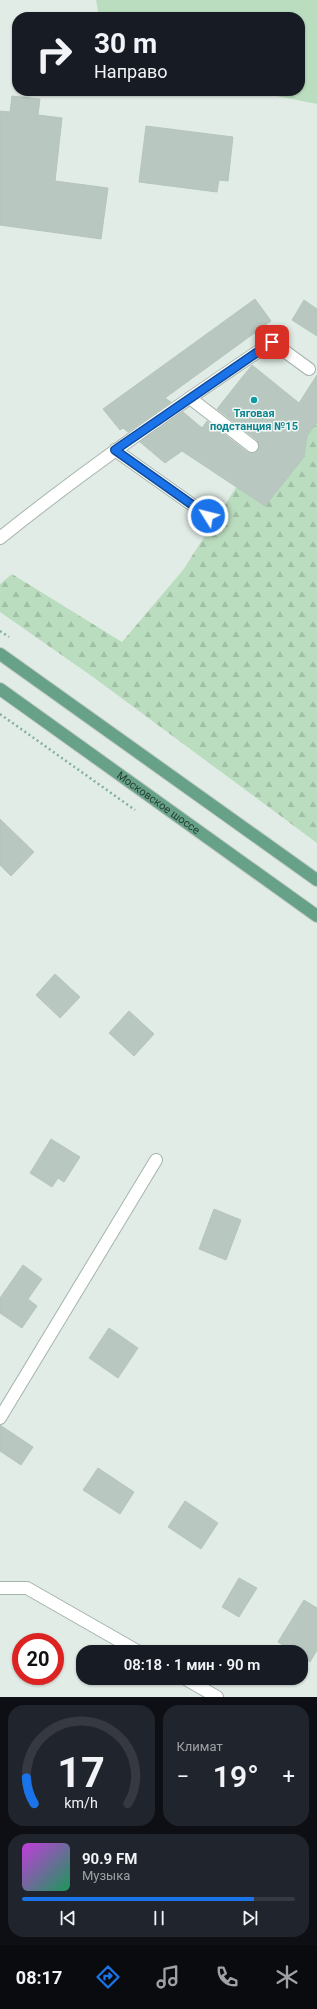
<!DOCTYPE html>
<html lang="ru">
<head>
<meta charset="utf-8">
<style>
  :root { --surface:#171b24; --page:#20242c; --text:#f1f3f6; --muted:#9ea1a6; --line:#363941; --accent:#1a73e8 }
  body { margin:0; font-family:Roboto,sans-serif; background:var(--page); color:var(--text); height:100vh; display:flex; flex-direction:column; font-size:15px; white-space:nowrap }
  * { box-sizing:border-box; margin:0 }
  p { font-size:13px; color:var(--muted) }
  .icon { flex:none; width:22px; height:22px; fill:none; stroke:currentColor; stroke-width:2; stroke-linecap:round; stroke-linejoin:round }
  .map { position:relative; height:1697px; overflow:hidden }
  .details { display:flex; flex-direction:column; gap:8px; padding:8px; background:#0d0f14; flex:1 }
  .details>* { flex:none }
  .hud { position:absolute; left:12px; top:12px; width:293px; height:84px; border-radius:16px; box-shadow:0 1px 3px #0004; background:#171b24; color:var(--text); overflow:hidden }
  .speed { position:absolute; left:12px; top:1633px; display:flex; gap:8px; font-size:20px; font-weight:700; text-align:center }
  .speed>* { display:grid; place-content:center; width:52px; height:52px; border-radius:50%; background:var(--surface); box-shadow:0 1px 3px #0004; line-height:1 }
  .speed .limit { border:6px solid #d22; background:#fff; color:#111 }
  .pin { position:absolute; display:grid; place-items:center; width:34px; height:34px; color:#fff; margin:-17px; border-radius:8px; box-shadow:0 2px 6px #0006 }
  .me { position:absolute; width:44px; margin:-22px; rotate:306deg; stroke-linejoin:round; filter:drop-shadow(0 0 3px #0008) }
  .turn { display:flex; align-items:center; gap:14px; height:84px; padding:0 16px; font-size:18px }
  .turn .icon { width:52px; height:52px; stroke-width:2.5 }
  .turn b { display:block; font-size:28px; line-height:34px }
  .big { font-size:30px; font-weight:600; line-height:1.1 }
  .details .card { flex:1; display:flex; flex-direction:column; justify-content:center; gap:6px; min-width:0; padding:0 14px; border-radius:16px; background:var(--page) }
  .details .dial { align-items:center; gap:0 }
  .dial svg { height:104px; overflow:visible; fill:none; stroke:var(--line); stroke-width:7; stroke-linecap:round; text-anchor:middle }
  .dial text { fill:var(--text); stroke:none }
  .song { display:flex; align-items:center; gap:12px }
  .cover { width:48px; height:48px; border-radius:6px; background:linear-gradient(135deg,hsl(290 70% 55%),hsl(150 70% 35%)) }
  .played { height:4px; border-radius:2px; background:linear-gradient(90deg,var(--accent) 85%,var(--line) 85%) }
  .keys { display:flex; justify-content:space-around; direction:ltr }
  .heat { display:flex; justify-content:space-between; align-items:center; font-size:22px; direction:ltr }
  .details .tiles { flex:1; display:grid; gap:8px; grid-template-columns:1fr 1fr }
  .card:last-child { grid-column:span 2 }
  .trip { position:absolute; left:76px; top:1645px; width:232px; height:40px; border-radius:16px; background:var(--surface); box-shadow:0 1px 3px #0004; font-weight:600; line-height:40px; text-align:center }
  .menu { display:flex; height:64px; justify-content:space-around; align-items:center; background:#090b0e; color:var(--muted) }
  .menu .icon { width:28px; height:28px }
  .menu .active { color:var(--accent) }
  .menu b { font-size:18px; color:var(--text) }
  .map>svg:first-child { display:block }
  .grass { fill:#bbddbf }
  .forest { fill:url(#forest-firs) }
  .building { fill:#b8c7bf; stroke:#b5c6bc }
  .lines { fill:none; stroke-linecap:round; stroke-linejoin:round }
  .minor-casing { stroke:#a5b4ac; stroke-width:14 }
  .major-casing { stroke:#c1c9c5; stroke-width:14 }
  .path { stroke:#83b09a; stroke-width:2.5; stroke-dasharray:2 3; stroke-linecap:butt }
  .minor { stroke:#fff; stroke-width:12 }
  .major { stroke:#67a288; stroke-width:12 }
  .route-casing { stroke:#114b97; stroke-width:10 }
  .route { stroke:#1a73e8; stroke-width:7 }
  .culture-dot { fill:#0f9aa8; stroke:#f3f9f5; stroke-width:1.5 }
  .labels { text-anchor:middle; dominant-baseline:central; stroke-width:3; stroke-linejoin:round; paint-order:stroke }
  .culture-label { font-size:11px; font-weight:bold; fill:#0d838f; stroke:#f3f9f5 }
  .street-label { font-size:11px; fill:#223e31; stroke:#f3f9f5 }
</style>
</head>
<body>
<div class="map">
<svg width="317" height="1697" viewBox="0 0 317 1697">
  <defs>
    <pattern id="forest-firs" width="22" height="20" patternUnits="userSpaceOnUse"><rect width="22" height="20" fill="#bbddbf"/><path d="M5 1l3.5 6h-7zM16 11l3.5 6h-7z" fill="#a0bfa5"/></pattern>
  </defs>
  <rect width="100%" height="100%" fill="#e2ece6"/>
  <!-- grass -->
  <path class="grass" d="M96,0H317V104L252,91H300V17H99Z"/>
  <!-- forest -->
  <path class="forest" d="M291,402L317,408V843L93,677L0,612V584L12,574L122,642L183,570Z"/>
  <!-- building -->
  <g class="building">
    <path d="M12,96L40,99L38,115L62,118L55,181L108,188L101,239L0,225V111L10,112Z"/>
    <path d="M146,126L233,137L228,181L219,180L217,192L139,182Z"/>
    <path d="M255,299L271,321L165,398L171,402L128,432L123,428L120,430L103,409Z"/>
    <path d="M304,300L317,309V336L292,320Z"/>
    <path d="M252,365L299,403L317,375V422L307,436L304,457L265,506L182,451L165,463L140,442L183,412L202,428L207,421L247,452L255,453L259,447L257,440L217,409Z"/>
    <path d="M0,819L34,852L11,876L0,865Z"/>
    <path d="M55,974L80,997L60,1018L36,995Z"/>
    <path d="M129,1011L154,1034L134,1056L109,1033Z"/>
    <path d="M51,1139L80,1157L64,1182L58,1178L52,1187L30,1173Z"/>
    <path d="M214,1209L241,1220L226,1260L199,1249Z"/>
    <path d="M23,1265L42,1279L28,1299L37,1306L22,1328L0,1313V1298Z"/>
    <path d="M109,1328L138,1348L118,1378L89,1358Z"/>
    <path d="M0,1425L33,1447L21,1465L0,1451Z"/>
    <path d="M98,1468L134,1492L120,1514L83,1490Z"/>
    <path d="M185,1501L218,1523L201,1549L168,1527Z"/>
    <path d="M239,1578L257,1588L239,1617L222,1607Z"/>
    <path d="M304,1600L317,1608V1650L310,1662L301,1656V1652H294L278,1642Z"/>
  </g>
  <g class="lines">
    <defs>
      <g id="minor">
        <path d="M190,398L252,446"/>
        <path d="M115,450L208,516"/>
        <path d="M0,538C87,468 179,405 272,342L309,369"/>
        <path d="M0,1418L156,1160"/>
        <path d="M0,1588H27L139,1652"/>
        <path d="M184,1678L217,1697"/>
      </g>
      <g id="major">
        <path d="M0,654L317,880"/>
        <path id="s1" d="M0,689L317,916"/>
      </g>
    </defs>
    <!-- minor casing -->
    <use href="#minor" class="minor-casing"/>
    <!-- major casing -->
    <use href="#major" class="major-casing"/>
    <!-- path -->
    <g class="path">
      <path d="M0,631L9,637"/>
      <path d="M0,714L135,810"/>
    </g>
    <!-- minor -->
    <use href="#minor" class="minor"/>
    <!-- major -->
    <use href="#major" class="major"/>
  </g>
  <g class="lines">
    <defs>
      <path id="route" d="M208,516L115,450L272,342"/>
    </defs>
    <!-- route casing -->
    <use href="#route" class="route-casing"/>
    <!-- route -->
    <use href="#route" class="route"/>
  </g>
  <!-- markers -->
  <circle class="culture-dot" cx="254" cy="400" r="4"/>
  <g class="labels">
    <!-- culture labels -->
    <g class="culture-label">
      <text x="254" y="413">Тяговая<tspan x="254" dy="13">подстанция №15</tspan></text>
    </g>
    <!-- street labels -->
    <g class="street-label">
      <text stroke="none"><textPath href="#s1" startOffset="195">Московское шоссе</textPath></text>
    </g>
  </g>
</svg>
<div class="speed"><div class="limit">20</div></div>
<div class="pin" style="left:272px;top:342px;background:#d93025"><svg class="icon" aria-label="arrive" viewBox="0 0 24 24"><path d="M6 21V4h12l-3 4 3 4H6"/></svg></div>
<svg class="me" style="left:208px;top:516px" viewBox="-20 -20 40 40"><circle r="17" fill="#1a73e8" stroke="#fff" stroke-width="3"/><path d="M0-11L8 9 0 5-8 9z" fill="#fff"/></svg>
<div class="trip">08:18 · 1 мин · 90 m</div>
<div class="hud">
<div class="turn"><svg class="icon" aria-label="right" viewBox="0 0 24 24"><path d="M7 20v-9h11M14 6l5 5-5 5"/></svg><div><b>30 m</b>Направо</div></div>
</div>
</div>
<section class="details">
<div class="tiles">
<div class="card dial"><svg viewBox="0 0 100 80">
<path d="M14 69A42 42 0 1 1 86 69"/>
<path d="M14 69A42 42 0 0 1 8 49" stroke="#1a73e8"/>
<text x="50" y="56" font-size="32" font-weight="700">17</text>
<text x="50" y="72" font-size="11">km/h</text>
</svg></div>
<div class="card"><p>Климат</p>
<div class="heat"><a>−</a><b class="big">19°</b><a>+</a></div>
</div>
<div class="card">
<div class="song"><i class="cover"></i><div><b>90.9 FM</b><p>Музыка</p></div></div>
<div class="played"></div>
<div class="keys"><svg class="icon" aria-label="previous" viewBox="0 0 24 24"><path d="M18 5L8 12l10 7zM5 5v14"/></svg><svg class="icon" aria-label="pause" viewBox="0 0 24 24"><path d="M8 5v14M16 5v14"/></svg><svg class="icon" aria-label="next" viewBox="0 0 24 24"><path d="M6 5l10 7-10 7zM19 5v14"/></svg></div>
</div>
</div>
</section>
<nav class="menu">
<b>08:17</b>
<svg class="icon active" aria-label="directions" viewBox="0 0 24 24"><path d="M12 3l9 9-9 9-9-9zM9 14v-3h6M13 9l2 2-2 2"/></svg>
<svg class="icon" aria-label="music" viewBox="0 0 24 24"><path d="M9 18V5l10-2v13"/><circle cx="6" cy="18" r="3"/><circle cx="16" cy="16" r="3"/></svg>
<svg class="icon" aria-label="phone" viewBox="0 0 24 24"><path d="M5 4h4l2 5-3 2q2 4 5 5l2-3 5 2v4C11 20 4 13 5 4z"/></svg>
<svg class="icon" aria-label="climate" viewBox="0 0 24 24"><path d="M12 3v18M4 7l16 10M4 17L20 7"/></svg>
</nav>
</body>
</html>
